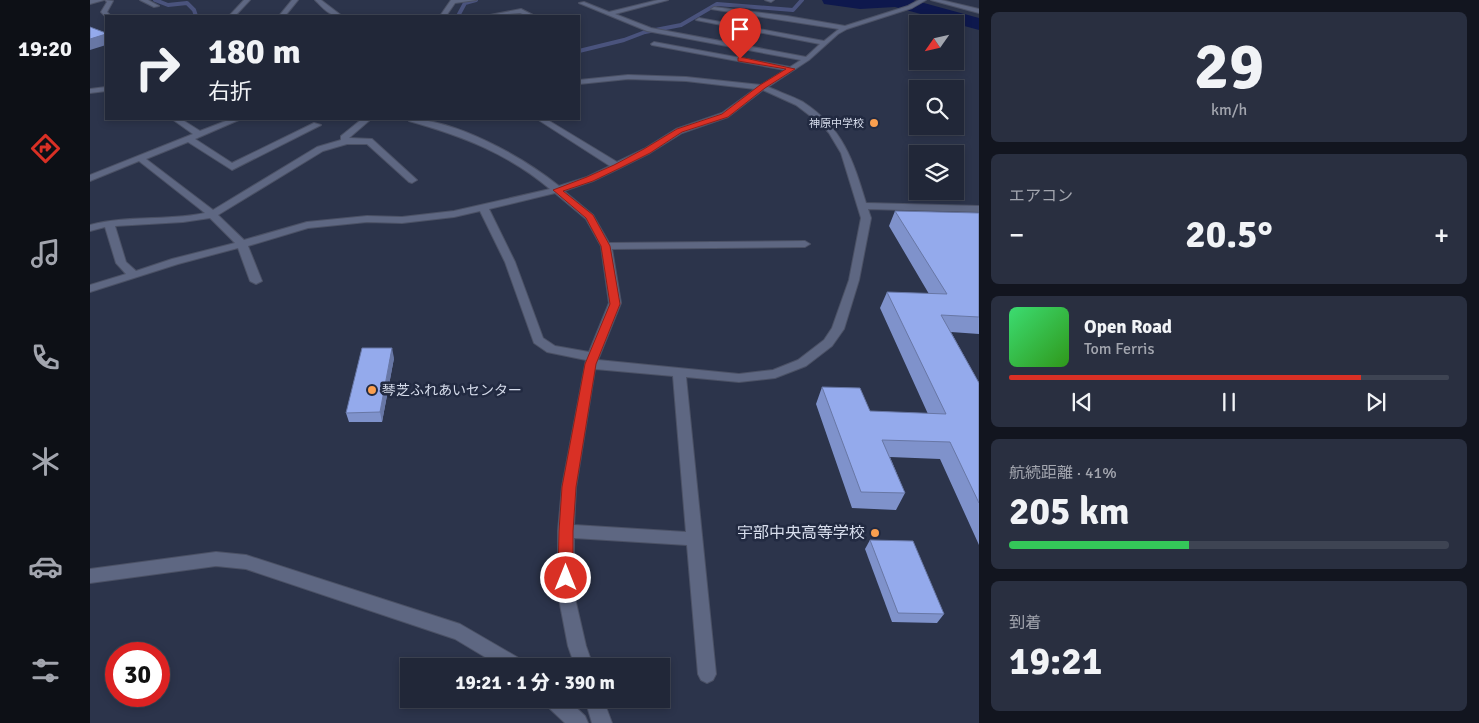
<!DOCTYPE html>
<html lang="ja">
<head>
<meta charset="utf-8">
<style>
  :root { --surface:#212738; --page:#292f40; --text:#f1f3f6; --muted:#a2a5ae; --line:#3e4453; --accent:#d93025 }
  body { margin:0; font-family:Signika,"Noto Sans JP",sans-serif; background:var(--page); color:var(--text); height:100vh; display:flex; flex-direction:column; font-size:19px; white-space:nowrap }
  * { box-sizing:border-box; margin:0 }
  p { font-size:16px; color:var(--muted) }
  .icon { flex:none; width:28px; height:28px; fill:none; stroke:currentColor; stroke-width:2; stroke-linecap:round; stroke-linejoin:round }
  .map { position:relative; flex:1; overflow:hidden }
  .drawer { display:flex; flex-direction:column; gap:12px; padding:12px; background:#12151f; width:500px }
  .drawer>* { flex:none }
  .guide { position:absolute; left:15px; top:15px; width:475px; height:105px; border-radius:0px; box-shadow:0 2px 8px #0003,0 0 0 1px var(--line); background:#212738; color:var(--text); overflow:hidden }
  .needle { width:32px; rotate:236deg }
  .fabs { position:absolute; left:819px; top:15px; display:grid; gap:10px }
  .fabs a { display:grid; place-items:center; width:55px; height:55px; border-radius:0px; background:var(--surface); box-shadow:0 2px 8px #0003,0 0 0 1px var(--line); font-size:25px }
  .speed { position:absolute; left:15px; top:642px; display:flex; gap:10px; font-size:25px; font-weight:700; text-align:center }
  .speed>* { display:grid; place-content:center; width:65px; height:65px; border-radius:50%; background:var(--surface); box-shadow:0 2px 8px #0003,0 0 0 1px var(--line); line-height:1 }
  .speed .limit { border:8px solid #d22; background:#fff; color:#111 }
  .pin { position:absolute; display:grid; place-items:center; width:42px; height:42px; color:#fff; margin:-51px -21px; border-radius:50% 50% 50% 0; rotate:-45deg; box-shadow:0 0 5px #0007 }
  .pin .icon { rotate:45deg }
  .me { position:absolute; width:55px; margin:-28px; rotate:0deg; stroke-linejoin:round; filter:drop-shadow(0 0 4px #0008) }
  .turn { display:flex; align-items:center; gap:18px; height:105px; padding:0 20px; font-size:22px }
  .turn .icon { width:65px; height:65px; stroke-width:2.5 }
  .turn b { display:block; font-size:35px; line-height:42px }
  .big { font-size:38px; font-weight:800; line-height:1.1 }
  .drawer .tile { flex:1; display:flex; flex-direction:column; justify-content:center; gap:8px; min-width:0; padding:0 18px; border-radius:8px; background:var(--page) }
  .drawer .dial { align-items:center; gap:0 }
  .dial b { font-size:65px; line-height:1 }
  .song { display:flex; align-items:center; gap:15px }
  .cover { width:60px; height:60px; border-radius:8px; background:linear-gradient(135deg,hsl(140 70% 55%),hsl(110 70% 35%)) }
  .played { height:5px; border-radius:2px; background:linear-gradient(90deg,var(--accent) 80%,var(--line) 80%) }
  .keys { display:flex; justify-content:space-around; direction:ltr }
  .heat { display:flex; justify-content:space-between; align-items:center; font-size:28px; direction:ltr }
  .charge { height:8px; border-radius:4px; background:linear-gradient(90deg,#34c759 41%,var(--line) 0) }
  .trip { position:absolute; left:310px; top:658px; width:270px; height:50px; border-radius:0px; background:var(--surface); box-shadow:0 2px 8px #0003,0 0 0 1px var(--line); font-weight:800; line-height:50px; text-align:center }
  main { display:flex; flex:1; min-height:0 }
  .menu { display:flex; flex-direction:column; width:90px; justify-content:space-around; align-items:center; background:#0d1016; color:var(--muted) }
  .menu .icon { width:35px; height:35px }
  .menu .current { color:var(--accent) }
  .menu b { font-size:22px; color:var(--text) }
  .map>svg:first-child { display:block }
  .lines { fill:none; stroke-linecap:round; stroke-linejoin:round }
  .stream { stroke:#4a537d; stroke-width:4 }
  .river { fill:#0e184d; fill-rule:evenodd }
  .street-casing { stroke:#4b5165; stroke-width:2 }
  .street { fill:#5e6782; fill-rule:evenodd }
  .wall { fill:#7f92cb }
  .shaded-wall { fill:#6877a5 }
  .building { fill:#94aaec; stroke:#6877a5 }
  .route { fill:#d93025; stroke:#8d1f18 }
  .poi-dot { fill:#fa9f4f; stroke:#222a41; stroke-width:2 }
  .labels { text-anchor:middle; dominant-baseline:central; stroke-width:5; stroke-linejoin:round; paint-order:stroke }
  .far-poi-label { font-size:11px; fill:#d7ddec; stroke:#222a41; text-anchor:end }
  .poi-label { font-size:14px; fill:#d7ddec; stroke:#222a41; text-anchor:start }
  .near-poi-label { font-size:16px; fill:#d7ddec; stroke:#222a41; text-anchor:end }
</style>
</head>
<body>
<main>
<nav class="menu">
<b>19:20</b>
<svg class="icon current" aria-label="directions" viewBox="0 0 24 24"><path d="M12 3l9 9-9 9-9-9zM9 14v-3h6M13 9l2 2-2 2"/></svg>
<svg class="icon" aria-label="music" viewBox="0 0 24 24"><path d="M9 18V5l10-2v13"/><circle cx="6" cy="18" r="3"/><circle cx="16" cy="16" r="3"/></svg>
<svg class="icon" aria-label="phone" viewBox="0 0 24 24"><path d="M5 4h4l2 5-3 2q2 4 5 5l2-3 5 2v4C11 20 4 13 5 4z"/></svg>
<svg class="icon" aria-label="climate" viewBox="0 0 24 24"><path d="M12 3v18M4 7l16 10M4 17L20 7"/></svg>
<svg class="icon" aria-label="car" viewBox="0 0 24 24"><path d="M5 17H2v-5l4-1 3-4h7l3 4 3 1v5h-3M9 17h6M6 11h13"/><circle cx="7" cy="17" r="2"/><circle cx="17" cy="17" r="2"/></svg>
<svg class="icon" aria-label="filters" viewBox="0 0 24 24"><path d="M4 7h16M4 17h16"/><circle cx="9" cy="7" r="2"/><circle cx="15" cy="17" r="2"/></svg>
</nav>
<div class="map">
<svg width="889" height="723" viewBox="0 0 889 723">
  <rect width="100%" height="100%" fill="#2c344b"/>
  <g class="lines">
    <!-- stream -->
    <g class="stream">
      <path d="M65,0L78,5L97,3L104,10L106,16"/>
      <path d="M368,16L375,3L386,0"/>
      <path d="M489,51L534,40L555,32L591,25L627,4L703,10L712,0"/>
    </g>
    <!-- river -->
    <path class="river" d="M732,0H823L889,18V30L805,7L770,9L734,4Z"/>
    <defs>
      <g id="street">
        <path d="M0,0H14L0,4Z"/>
        <path d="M15,0L23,1L17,12L21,16L16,17L11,12L17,2Z"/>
        <path d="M50,0H58L69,6L64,7Z"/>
        <path d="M154,0H160L145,16H139Z"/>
        <path d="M202,0H208L195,16H189Z"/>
        <path d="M225,0H231L252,16C240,17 233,8 225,0Z"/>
        <path d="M361,0H386L365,3L356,16H350Z"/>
        <path d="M568,0H578L525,14L561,28L716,57L730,44L606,20L609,18L734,41L749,29L621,9L624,7L697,16L755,26L818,6L829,0H836L822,8L757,29L748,34L719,60L678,87C689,92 702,96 713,102C753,128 763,160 776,203L889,206V212L778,209L781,218L769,280L754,329L742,346L716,366L685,378L649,382L596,377L626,674L623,680L617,683L611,680L608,674L597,545L484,538V594L496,646L503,666H485L478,646L468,594V531L472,487L496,360L457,352L444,343L415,262L390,211L364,217L312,223L277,222L218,228L158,246L172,281L166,284L160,281L148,248L88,264L0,292V285L36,274L26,263L15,227L0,231V225C38,215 77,221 115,213L49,161L0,181V175L103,134L82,119H91L110,131L141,119H151L105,139L142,163L224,123L231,125L142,170L98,142L56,159L123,210L227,147L251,140V136L272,119H281L259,138L282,139L327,180L322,183L319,182L277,144H257L233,151L128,215L154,240L217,222L277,216L312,217L364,211L460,189C417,153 372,136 319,121L318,119C365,119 433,157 469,186L497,177L520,166L447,119H456L527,162L554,149L586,129L632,113L665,89L596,81L538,79L489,84V80L538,75L596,77L671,85L695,70L562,45L561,44L564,42L700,67L711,60L557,31L489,3L494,2L519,12ZM673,90L706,105L731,124L739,133L751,153L771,218L759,280L742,328L734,340L708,360L683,370L649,374L508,360L531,303L522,249L715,247L720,244L715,241L519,243L503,215L474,191L503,181L530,168L560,153L592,133L638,117ZM465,193L496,219L511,246L519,303L499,352L465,346L453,338L425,262L399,209ZM120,218L145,243L82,259L46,271L36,262L25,226L93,222ZM505,369L583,376L596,532L484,525L486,487Z"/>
        <path d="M675,0H684L681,2Z"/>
        <path d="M841,0H851L889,9V13Z"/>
        <path d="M431,9L445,16H438L430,13L395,16Z"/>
        <path d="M16,87V91L0,93V89Z"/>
        <path d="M126,552L156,555L370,624L432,660L435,666H410L365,639L156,569L126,566L0,583V569Z"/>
        <path d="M455,699H477L495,716L498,723H475L457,706Z"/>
        <path d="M495,699H513L522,723H502Z"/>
      </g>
    </defs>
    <!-- street casing -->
    <use href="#street" class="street-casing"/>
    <!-- street -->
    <use href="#street" class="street"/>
  </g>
  <!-- wall -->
  <g class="wall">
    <path d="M805,211L889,213V334L861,332L889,383V545L850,459L800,457L815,493L806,510L762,508L726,404L732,387L780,411L838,414L790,308L797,292L839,294L799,226Z"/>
    <path d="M304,358L292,422H259L256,413Z"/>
    <path d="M780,540L854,614L847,623L802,622L775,549Z"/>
  </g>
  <!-- shaded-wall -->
  <g class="shaded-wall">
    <path d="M16,34V45L0,50V39Z"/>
    <path d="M302,348L304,358L292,422L290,412Z"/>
  </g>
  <!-- building -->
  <g class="building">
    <path d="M0,27L16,33V34L0,39Z"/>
    <path d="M805,211L889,213V317L851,315L889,383V503L860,442L792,440L815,493L771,492L732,387L770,388L780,411L856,414L797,292L857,294Z"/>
    <path d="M272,348H302L290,412L256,413Z"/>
    <path d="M780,540L823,541L854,614L808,613Z"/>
  </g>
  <!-- route -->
  <path class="route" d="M650,57L705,69L675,88L638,117L592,132L560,153L530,168L503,181L473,191L503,215L520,246L530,304L506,364L486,487L483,531V578L481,583L476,585L471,583L468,578L469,531L472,487L495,364L520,304L511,246L496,218L463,190L497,177L524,165L554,149L587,129L632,114L670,85L696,69L648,61V58Z"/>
  <!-- markers -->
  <g class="poi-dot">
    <circle cx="784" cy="123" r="5"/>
    <circle cx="282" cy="390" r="5"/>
    <circle cx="785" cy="533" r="5"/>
  </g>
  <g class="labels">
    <!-- far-poi labels -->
    <g class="far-poi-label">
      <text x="774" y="123">神原中学校</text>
    </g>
    <!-- poi labels -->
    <g class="poi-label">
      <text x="292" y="390">琴芝ふれあいセンター</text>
    </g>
    <!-- near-poi labels -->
    <g class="near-poi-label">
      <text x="775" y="533">宇部中央高等学校</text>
    </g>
  </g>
</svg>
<div class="fabs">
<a><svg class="needle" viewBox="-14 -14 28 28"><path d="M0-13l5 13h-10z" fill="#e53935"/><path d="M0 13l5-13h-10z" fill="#a2a5ae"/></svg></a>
<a><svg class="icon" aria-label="search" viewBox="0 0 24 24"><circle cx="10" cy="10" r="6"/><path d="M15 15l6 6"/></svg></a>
<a><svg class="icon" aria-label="layers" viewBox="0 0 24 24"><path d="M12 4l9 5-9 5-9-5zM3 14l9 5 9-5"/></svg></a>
</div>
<div class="speed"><div class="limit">30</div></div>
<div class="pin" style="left:650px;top:59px;background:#d93025"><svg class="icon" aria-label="arrive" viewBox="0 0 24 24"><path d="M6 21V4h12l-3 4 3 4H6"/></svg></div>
<svg class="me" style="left:476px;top:578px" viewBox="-20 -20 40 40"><circle r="17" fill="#d93025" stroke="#fff" stroke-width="3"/><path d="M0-11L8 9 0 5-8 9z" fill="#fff"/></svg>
<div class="trip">19:21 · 1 分 · 390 m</div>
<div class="guide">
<div class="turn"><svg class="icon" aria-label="right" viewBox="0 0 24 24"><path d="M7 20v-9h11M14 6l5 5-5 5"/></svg><div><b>180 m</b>右折</div></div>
</div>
</div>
<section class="drawer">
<div class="tile dial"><b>29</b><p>km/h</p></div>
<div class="tile"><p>エアコン</p>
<div class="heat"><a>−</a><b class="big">20.5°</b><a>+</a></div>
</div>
<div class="tile">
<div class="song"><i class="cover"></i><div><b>Open Road</b><p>Tom Ferris</p></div></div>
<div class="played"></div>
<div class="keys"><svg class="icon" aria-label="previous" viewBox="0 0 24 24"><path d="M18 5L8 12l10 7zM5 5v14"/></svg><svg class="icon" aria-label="pause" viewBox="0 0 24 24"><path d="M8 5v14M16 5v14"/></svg><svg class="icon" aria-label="next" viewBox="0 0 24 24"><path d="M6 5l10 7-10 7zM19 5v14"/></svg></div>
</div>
<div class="tile"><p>航続距離 · 41%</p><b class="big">205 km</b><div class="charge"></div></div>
<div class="tile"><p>到着</p><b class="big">19:21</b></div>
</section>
</main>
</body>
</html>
